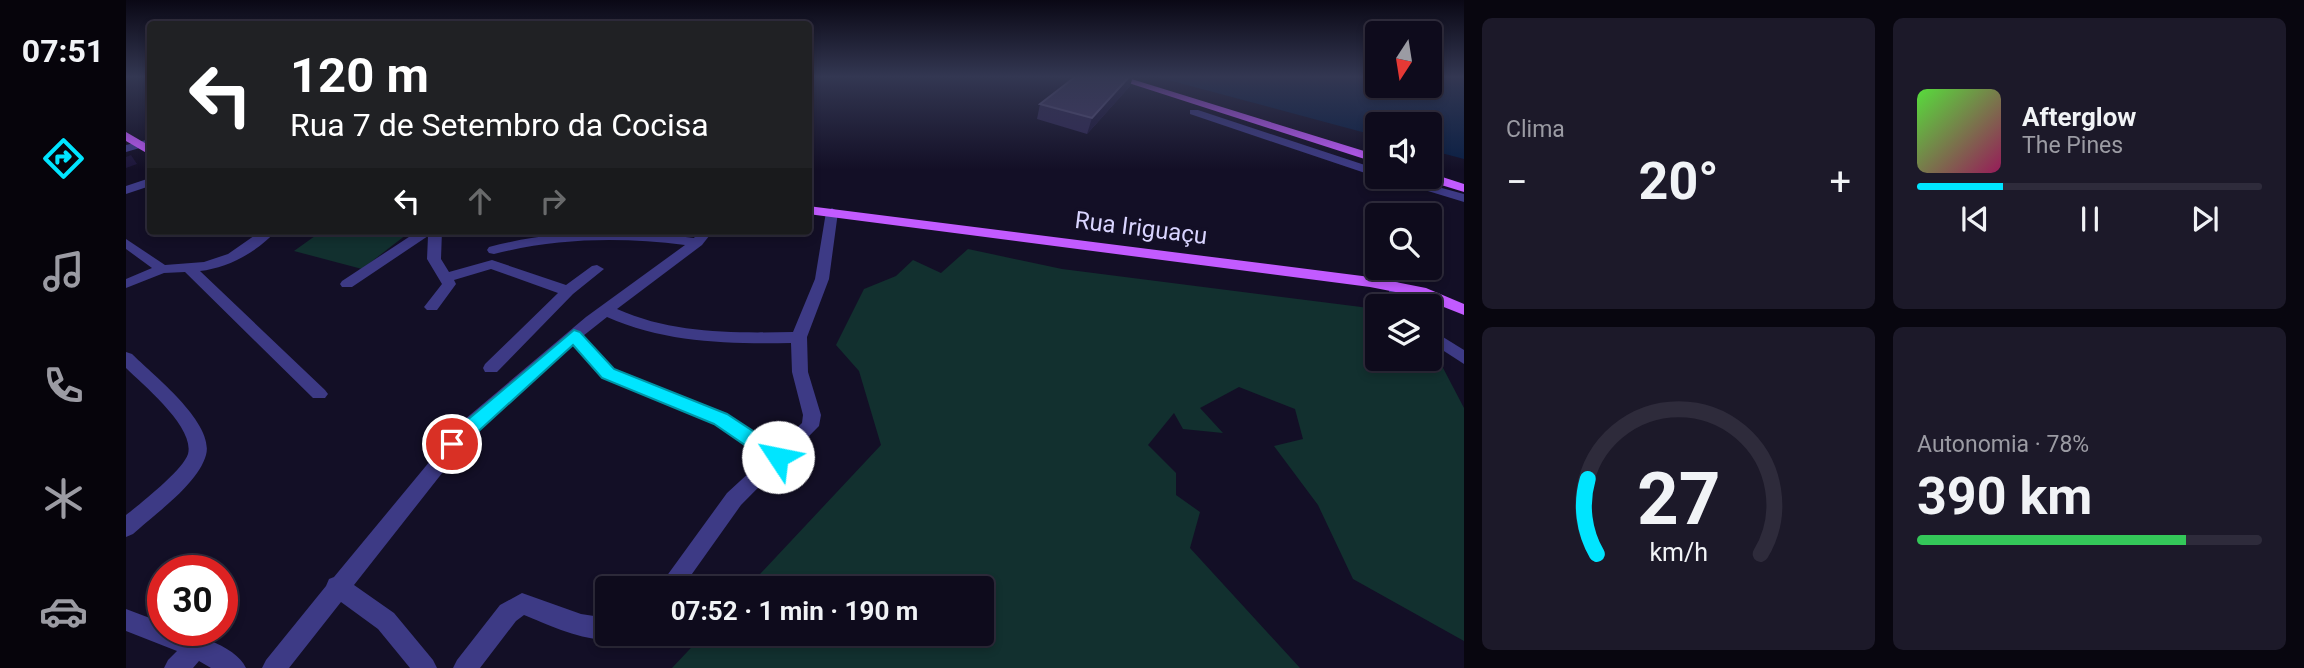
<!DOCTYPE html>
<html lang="pt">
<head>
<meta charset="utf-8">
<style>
  :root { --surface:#0e0b1c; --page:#1c1929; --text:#f1f3f6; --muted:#9b9ba3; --line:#2e2b3b; --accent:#00e5ff }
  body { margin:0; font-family:Roboto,sans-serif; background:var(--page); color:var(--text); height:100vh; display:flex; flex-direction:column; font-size:26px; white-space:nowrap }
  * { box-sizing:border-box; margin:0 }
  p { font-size:23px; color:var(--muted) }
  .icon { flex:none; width:38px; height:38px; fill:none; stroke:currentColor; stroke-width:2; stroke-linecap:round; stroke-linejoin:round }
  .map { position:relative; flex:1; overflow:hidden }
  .details { display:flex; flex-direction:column; gap:18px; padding:18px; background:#08060f; width:840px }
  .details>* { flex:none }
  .banner { position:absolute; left:21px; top:21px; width:665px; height:214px; border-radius:7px; box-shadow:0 4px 10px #0003,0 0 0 2px var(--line); background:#202124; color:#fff; overflow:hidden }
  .needle { width:46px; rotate:192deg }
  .buttons { position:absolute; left:1239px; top:21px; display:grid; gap:14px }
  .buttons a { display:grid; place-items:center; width:77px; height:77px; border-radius:7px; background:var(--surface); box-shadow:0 4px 10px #0003,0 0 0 2px var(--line); font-size:35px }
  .speed { position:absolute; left:21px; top:555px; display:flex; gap:14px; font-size:35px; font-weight:700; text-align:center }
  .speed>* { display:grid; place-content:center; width:91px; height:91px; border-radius:50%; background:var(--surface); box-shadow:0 4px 10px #0003,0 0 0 2px var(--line); line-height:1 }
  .speed .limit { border:10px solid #d22; background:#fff; color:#111 }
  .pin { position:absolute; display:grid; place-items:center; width:60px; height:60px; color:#fff; margin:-30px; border:4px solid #fff; border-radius:50%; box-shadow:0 2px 7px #0007 }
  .me { position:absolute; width:77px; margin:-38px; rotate:304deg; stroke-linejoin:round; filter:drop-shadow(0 0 5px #0008) }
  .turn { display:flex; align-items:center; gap:24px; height:147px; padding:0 28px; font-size:32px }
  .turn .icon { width:91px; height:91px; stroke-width:2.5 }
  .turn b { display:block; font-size:49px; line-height:60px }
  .lanes { display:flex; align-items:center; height:66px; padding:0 28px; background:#0003; justify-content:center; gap:35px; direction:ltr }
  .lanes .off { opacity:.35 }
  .big { font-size:52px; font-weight:700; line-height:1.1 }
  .details .card { flex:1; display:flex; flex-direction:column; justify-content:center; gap:10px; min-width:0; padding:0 24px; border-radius:10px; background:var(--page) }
  .details .dial { align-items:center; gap:0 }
  .dial svg { height:182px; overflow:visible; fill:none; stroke:var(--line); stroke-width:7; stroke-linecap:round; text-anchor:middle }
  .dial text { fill:var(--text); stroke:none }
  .song { display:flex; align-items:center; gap:21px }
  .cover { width:84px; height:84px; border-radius:10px; background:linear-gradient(135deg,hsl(110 70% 55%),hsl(330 70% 35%)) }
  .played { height:7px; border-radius:4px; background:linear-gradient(90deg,var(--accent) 25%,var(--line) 25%) }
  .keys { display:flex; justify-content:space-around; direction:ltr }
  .heat { display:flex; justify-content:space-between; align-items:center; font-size:38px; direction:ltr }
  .charge { height:10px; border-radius:5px; background:linear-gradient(90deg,#34c759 78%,var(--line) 0) }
  .details .tiles { flex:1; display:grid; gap:18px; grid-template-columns:repeat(2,1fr) }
  .trip { position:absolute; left:469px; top:576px; width:399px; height:70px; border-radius:7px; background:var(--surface); box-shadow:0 4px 10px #0003,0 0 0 2px var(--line); font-weight:700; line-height:70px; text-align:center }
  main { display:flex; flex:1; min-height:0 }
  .menu { display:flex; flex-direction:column; width:126px; justify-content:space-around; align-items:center; background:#06040b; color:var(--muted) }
  .menu .icon { width:49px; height:49px }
  .menu .current { color:var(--accent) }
  .menu b { font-size:32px; color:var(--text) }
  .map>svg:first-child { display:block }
  .green { fill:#12302f }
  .water { fill:#0a1f44 }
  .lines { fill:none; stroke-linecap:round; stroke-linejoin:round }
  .minor { fill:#3d3a85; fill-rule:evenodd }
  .major { fill:#c25bff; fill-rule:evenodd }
  .wall { fill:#312854 }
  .shaded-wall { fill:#1d163a }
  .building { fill:#433a66; stroke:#5a527e; stroke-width:2 }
  .route { fill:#00e5ff; stroke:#0095a6; stroke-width:2 }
  .labels { text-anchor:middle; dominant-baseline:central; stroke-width:7; stroke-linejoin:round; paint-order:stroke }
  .street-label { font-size:24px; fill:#d9d4ff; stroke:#130f26 }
</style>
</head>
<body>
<main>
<nav class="menu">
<b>07:51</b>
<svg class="icon current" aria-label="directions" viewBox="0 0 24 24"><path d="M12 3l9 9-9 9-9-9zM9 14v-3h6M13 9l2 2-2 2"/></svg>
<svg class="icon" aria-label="music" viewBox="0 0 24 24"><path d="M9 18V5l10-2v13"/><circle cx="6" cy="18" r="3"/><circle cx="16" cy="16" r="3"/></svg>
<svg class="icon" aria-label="phone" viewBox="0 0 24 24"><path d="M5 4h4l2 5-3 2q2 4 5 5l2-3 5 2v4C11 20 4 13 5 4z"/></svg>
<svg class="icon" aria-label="climate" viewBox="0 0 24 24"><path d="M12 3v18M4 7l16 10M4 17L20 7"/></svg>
<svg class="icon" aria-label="car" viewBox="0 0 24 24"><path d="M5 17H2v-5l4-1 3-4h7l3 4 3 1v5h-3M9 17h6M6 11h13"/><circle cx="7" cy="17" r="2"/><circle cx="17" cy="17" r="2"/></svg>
</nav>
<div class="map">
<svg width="1338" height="668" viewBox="0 0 1338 668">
  <rect width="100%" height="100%" fill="#130f26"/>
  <!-- green -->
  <g class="green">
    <path d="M196,231H285L236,269L168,251Z"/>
    <path d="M842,249L936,269L1251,309V359H1304V351L1316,366L1338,408V641L1227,579L1192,505L1148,446L1177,439L1169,409L1113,387L1074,408L1097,433L1057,429L1048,413L1022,445L1050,473V495L1074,512L1064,548L1174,668H546L578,634H856V588H621L755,445L733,371L710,345L738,289L770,276L787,260L815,273Z"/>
  </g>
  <!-- water -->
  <path class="water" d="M1031,77H1251V86H1304V77H1338V159L1304,150V124H1251V136Z"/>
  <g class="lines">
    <!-- minor -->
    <g class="minor">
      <path d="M1064,110H1072L1251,169V177L1064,114Z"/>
      <path d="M24,139V145L0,152V145Z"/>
      <path d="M1256,177H1275L1338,194V202Z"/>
      <path d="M24,178V186L0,194V186Z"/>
      <path d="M706,208L712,212L703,279L681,337L682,372L695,415L693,426L615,505L556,588H532L601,493L639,458L589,424L476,377L447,345L350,430L228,585L268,613L307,660L311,668H284L252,629L215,602L163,668H136L140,660L200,586L203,579L208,577L338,420L460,317L559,245C494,237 432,238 368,254L363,253L361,250L363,247C432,229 498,229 568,238L573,231H587L576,245L491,309C547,334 607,333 667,332L689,279L700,212ZM481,317C540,343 602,344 665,343L666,372L677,415L676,423L651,447L601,414L488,369L457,336Z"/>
      <path d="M135,231H150C131,252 102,268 74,271L199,390L202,394L199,398H187L59,272L38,273L0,288V279L26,268L0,249V239L39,265L78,262L102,254Z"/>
      <path d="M292,231H316L315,259L323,272L366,260L440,285L466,266L471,265L478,269L447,294L371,372H359L357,368L359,364L432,293L365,269L328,280L330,284L311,310H301L298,307L316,284L301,259L302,236L226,287H216L214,284L216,281Z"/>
      <path d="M1270,281L1277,286L1278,306H1263V286Z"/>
      <path d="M1304,329L1338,350V364L1304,342Z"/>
      <path d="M0,352L6,354C26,374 89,423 80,455C72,484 29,514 7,534L0,537V515C14,504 57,470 62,454C69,427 17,385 0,368Z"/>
      <path d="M396,593L455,614L481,618V634H490L489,637C466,646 421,624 398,615L390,621L354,668H327L331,660L374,605Z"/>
      <path d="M0,609L37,623V630C60,630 110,645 120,668H85L73,661L67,668H38L42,660L51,651L0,631Z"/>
    </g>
    <!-- major -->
    <g class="major">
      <path d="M984,77H999L1251,155V163Z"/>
      <path d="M0,132L24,146V155L0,141Z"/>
      <path d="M1304,173L1338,184V192L1299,180L1298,177H1304Z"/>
      <path d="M682,206L1244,277L1300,288L1338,304V315L1290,296L1244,287L682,214Z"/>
    </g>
  </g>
  <!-- wall -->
  <path class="wall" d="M1004,86L961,134L911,119L914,104Z"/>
  <!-- shaded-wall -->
  <g class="shaded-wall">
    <path d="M1003,77H1007L1004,86L961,134L966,118Z"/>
    <path d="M5,155L11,164L0,168V157Z"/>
  </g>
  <!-- building -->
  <path class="building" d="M949,77H1003L966,118L914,104Z"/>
  <!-- sky -->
  <linearGradient id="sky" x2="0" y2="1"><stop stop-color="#0a0815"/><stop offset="0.45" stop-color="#333752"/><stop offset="1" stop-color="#333752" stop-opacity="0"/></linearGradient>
  <rect width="1338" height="170" fill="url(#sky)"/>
  <!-- route -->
  <path class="route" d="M448,330L454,332L488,369L601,414L659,452L661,457L659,463H645L588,424L476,378L447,345L333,449H320L317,444L320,438Z"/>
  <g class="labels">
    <!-- street labels -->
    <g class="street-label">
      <text transform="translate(1015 228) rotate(7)">Rua Iriguaçu</text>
    </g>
  </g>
</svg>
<div class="buttons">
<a><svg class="needle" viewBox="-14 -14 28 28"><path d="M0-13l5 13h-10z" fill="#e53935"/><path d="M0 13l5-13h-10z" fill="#9b9ba3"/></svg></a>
<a><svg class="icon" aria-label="sound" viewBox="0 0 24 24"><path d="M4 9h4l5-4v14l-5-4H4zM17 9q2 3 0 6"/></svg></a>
<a><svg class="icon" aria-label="search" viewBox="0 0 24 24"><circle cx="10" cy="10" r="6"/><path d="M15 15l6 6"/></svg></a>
<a><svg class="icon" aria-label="layers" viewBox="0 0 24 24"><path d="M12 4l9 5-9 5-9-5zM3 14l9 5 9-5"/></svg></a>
</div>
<div class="speed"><div class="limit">30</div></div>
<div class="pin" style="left:326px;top:444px;background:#d93025"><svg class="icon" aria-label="arrive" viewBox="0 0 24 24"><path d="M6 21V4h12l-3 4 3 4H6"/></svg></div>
<svg class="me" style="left:652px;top:457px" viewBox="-20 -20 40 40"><circle r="19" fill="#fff"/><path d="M0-13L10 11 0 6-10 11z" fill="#00e5ff"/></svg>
<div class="trip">07:52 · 1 min · 190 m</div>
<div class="banner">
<div class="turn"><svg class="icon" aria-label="left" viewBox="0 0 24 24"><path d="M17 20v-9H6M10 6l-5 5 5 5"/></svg><div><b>120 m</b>Rua 7 de Setembro da Cocisa</div></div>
<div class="lanes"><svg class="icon" aria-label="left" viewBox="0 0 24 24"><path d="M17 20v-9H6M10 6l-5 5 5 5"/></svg><svg class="icon off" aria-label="ahead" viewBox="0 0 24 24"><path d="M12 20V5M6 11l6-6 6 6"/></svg><svg class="icon off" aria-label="right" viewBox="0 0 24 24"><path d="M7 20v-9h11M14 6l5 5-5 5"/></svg></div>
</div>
</div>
<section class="details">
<div class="tiles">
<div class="card"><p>Clima</p>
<div class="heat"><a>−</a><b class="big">20°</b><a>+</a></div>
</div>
<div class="card">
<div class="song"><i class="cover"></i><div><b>Afterglow</b><p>The Pines</p></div></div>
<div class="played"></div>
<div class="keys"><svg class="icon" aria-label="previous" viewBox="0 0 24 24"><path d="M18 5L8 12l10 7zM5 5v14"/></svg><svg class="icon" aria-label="pause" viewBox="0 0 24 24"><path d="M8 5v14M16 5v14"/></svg><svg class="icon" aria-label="next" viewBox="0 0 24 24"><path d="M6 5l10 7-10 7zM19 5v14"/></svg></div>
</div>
<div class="card dial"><svg viewBox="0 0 100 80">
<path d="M14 69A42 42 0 1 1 86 69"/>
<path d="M14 69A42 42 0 0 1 10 36" stroke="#00e5ff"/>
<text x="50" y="56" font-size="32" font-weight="700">27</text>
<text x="50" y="72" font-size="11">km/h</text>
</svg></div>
<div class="card"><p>Autonomia · 78%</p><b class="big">390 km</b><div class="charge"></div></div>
</div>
</section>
</main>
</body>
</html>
